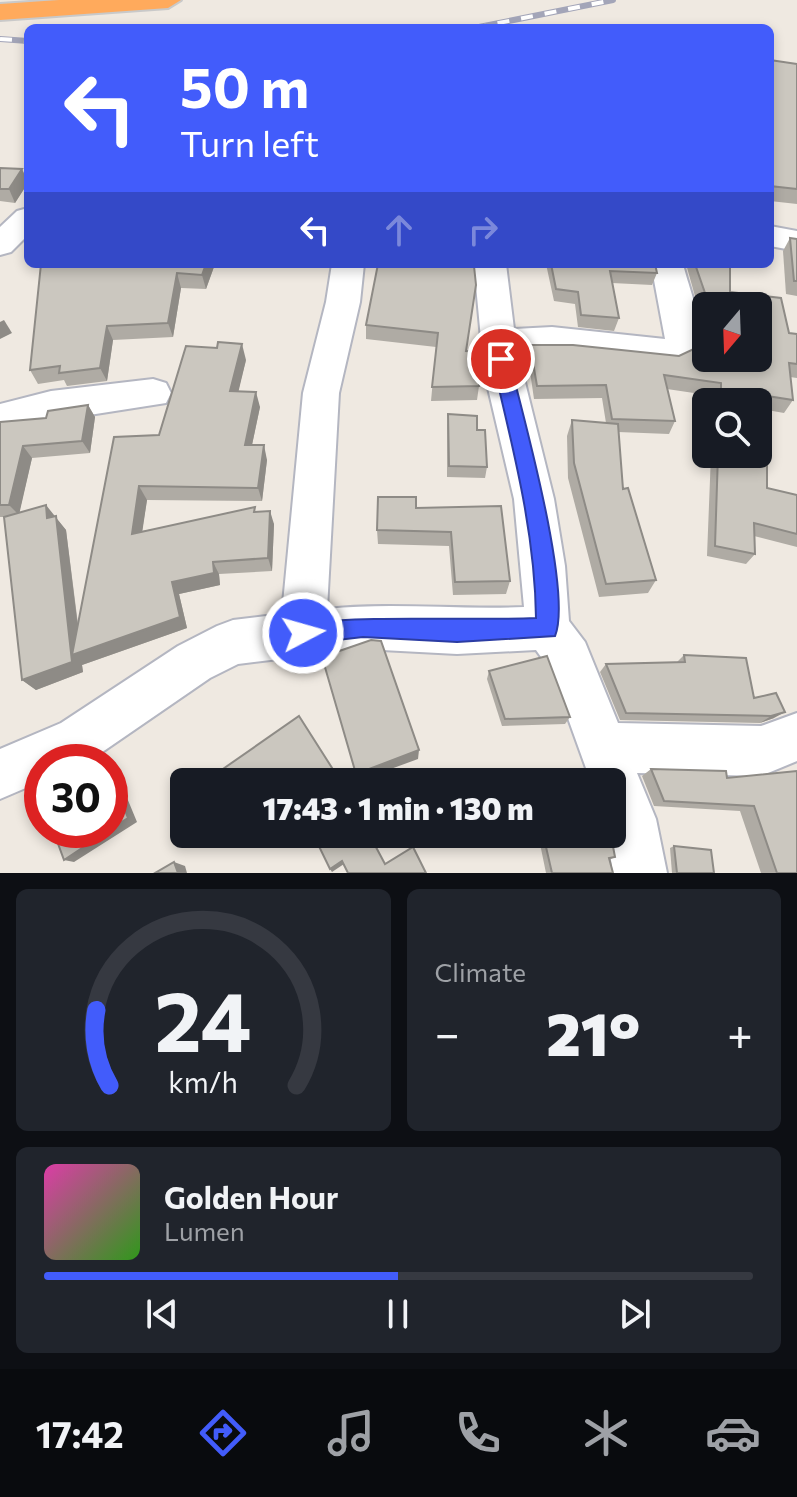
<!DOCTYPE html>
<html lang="en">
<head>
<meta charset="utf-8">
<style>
  :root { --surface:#171b24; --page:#20242c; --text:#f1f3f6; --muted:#9ea1a6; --line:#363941; --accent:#425cfb }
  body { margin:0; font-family:Commissioner,sans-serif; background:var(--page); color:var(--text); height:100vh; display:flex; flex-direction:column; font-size:30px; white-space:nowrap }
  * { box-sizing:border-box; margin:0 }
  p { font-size:26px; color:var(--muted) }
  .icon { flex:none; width:44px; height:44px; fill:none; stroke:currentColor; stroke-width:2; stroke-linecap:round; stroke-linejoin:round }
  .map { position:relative; height:873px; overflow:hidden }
  .side { display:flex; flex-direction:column; gap:16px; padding:16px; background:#0d0f14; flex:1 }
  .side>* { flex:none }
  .guide { position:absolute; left:24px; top:24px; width:750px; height:244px; border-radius:12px; box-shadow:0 4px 12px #0003; background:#425cfb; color:#fff; overflow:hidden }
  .needle { width:52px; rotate:199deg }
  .fabs { position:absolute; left:692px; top:292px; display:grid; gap:16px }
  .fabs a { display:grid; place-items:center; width:80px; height:80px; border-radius:12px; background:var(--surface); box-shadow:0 4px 12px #0003; font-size:40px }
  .speed { position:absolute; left:24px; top:744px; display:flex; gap:16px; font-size:40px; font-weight:700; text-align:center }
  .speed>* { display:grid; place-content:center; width:104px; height:104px; border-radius:50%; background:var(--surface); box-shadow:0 4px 12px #0003; line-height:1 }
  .speed .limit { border:12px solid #d22; background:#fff; color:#111 }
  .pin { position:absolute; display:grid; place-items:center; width:68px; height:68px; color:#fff; margin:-34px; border:4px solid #fff; border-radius:50%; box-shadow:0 2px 8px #0007 }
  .me { position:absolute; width:88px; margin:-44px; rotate:84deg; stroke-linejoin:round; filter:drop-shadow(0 0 6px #0008) }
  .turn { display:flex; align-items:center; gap:28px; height:168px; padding:0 24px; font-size:36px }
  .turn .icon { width:104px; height:104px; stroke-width:2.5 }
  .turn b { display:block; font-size:56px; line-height:68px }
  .lanes { display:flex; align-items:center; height:76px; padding:0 24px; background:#0003; justify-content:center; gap:40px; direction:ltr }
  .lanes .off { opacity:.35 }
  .big { font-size:60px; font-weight:800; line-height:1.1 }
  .side .card { flex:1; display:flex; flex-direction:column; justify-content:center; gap:12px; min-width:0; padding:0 28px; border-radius:12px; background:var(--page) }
  .side .dial { align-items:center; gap:0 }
  .dial svg { height:208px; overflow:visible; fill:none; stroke:var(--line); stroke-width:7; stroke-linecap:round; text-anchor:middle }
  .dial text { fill:var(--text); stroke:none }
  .song { display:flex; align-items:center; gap:24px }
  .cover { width:96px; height:96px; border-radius:12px; background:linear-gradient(135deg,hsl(320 70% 55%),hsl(110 70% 35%)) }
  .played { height:8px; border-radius:4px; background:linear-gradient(90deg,var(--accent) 50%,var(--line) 50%) }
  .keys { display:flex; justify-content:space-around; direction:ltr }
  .heat { display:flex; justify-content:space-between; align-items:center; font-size:44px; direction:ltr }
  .side .tiles { flex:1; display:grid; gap:16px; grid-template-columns:1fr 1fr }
  .card:last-child { grid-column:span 2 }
  .trip { position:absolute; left:170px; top:768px; width:456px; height:80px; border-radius:12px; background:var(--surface); box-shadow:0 4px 12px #0003; font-weight:800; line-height:80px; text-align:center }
  .tab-bar { display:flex; height:128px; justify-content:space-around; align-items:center; background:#090b0e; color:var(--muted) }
  .tab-bar .icon { width:56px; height:56px }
  .tab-bar .active { color:var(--accent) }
  .tab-bar b { font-size:36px; color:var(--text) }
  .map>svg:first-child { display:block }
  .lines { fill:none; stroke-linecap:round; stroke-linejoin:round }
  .minor-casing { stroke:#b4b6c1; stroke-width:4 }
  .highway-casing { stroke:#c9c9c9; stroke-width:4 }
  .minor { fill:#fff; fill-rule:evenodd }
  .highway { fill:#ffaa5c; fill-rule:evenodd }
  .rail-casing { stroke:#a3a5b8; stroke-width:6 }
  .rail { stroke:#fff; stroke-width:4; stroke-dasharray:12; stroke-linecap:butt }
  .wall { fill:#afaba4; fill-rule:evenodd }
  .shaded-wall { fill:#8e8b86 }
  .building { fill:#cbc7bf; stroke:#8e8b86; stroke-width:2 }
  .route { fill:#425cfb; stroke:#2b3ca3; stroke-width:2 }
</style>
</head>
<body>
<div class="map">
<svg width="797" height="873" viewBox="0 0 797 873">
  <rect width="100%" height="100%" fill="#efe9e1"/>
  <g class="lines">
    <defs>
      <g id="minor">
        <path d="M28,208V235L11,252L0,255V227L17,211Z"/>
        <path d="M770,226L797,231V251L770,246Z"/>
        <path d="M332,264H364L360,302L339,393L327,609C392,602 458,610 524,607L514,499L484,371L474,264H506L514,329L552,327L665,339L651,264H683C691,298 719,352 673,366L552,353L518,354L554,499L565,566L569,621L585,642L618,723L761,726L797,713V761L761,776L637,773L656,819L667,873H613L607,834H612V782H591L551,671L536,650L457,654L363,649L238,664L210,678L95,757L85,762H42V781L0,799V749L61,723L178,646L217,626L233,620L282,614L303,393L326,302Z"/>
        <path d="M153,379L166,383L171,393L166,403L51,421L0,434V404L51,391Z"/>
      </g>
      <path id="highway" d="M59,0H181L168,8L0,20V4Z"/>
    </defs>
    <!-- minor casing -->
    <use href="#minor" class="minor-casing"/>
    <!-- highway casing -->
    <use href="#highway" class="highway-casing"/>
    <!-- minor -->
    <use href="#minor" class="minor"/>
    <!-- highway -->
    <use href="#highway" class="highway"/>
    <defs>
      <g id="rail">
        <path d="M474,28L613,0"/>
        <path d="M0,39L28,41"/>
      </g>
    </defs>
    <!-- rail casing -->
    <use href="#rail" class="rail-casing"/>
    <!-- rail -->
    <use href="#rail" class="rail"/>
  </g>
  <!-- wall -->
  <g class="wall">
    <path d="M770,60L797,64V204L770,201Z"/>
    <path d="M0,168L22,169L28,182L15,203L0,201Z"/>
    <path d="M790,238L797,239V296L786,294L783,251Z"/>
    <path d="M41,264H215L206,289L181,288L173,337L113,340L107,381L67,386L64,380L38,384L30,370Z"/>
    <path d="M378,264L467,351L479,386L477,400L431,401L436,347L366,339V325Z"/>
    <path d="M546,264H655L657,273L652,285L612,283L619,318L614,331L578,327L575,304L554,301Z"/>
    <path d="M686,264H730V292L789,333L797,334V378L790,377L793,400L784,413L767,410V488L797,495V547L754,536L755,554L746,564L707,556L711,454H758V402H714V396L667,389L675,421L669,434L618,432L623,489L656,580L648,593L599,597L568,478L567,436L572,420L606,423L602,398L534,399L528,358L530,345L679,356L696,348L701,337L698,307ZM706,306L758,358H706Z"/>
    <path d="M246,360L238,391L260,407L252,445L267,460L262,501L147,500L142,531L256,511L274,524L272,571L219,574L220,585L179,594L187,628L82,665L83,672L36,690L22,680L5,517H0V422L46,418L88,405L95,417L90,453L32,458L19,513L55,517L66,530L78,624L159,435Z"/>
    <path d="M448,414L477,430L487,467L485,478L447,477V426Z"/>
    <path d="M501,506L510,581L506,594L453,595L449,546L378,544L377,530L416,508Z"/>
    <path d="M684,655L754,698L774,718L760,723L620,720L600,672L606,664L677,662Z"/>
    <path d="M489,671L570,717L565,724L502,726L487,679Z"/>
    <path d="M651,769L727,778L797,771V873H761L740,811L654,806L642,776Z"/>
    <path d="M538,834H596L615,857L609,860L613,873H546Z"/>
    <path d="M674,846L714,873H672L670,848Z"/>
  </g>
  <!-- shaded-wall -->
  <g class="shaded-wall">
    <path d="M22,169L28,183L15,203L9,189Z"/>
    <path d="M206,264H215L206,289L202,275Z"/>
    <path d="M177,273L181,288L173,337L168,323Z"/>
    <path d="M4,320L12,333L0,339V322Z"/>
    <path d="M107,326L113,340L107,381L100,368Z"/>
    <path d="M242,344L246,360L235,406L230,391Z"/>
    <path d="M256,392L260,407L249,459L245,445Z"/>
    <path d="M88,405L95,417L90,453L82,441Z"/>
    <path d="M264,445L267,460L262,501L258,488Z"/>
    <path d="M23,446L32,458L19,515L9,505Z"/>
    <path d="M139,486L147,500L140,547L132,534Z"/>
    <path d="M46,505L66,530L81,652L172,582L213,562L219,574L220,585L179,594L187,628L82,665L83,672L36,690L22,680L47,518Z"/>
    <path d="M270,511L274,524L272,571L268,558Z"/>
    <path d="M785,712L774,718L760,723L771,716Z"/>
    <path d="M419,750L418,759L358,781L356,774Z"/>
    <path d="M110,763L113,764L137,822L74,862L64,860L110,773Z"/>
    <path d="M342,861L344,864L332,872L330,869Z"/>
    <path d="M174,862L185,866L187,873H178Z"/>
  </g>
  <!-- building -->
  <g class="building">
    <path d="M770,60L797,64V189L770,186V163H772L770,144Z"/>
    <path d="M0,168L22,169L9,189H0Z"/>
    <path d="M790,238L797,239V281H794Z"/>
    <path d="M41,264H206L202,275L177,273L168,323L107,326L100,368L59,373L60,366L30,370Z"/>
    <path d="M378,264H461L474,266L476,285L466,351L481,352L479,386L432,387L438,333L366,325Z"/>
    <path d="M551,264H655L657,273L610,271L619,318L581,315L578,292L556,289Z"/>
    <path d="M695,264H730V292L781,298L789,333L797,334V364L789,363L793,400L767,396V488L797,495V534L754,523L755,554L715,546L718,454H758V402H721V383L664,375L675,421L612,419L606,385L537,386L530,345H573L679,356L696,348L706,328V358H758V306H706V307L705,293Z"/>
    <path d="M218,342L242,344L230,391L256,392L245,445H264L258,488L139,486L132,534L255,507L254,512L270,511L268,558L213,562L214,573L172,582L180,617L72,655L114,437L159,435L186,346L217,348Z"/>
    <path d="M88,405L82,441L23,446L9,505H0V422L46,418L48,411Z"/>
    <path d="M448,414L477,416V430H485L487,467L449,466Z"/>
    <path d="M572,420L618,424L623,489L628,488L656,580L606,584L574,463Z"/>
    <path d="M378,497H416V508L501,506L510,581L455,582L451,532L377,530Z"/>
    <path d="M46,505L47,518L56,516L72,662L22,680L4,517Z"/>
    <path d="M371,640L381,641L419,750L356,774L322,657Z"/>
    <path d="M684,655L746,658L754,698L776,693L785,712L771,716L626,713L606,664L685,662Z"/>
    <path d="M547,656L570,717L505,719L489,671Z"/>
    <path d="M299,716L341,782H226L220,771Z"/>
    <path d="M651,769L726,771L727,778L797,771V873H777L754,806L664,801Z"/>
    <path d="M110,773L128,818L110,829Z"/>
    <path d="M53,830H109L64,860Z"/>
    <path d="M313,834H369L385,864L413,847L426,873H348L342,861L330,869Z"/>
    <path d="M543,834H596L611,836L615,857L609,858L613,873H552Z"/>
    <path d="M674,846L711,850L714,873H677Z"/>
    <path d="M174,862L178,873H155Z"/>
  </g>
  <!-- route -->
  <path class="route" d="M501,352L509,359C522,411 573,593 555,636L457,642L363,637L303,644L295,641L292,633L295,626L303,623C381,615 458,621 536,618C535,530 512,445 492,359Z"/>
</svg>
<div class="fabs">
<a><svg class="needle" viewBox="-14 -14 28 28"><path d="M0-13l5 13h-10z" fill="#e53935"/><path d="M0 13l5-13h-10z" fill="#9ea1a6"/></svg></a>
<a><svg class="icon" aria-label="search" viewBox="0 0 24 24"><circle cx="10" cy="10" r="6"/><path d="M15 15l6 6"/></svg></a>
</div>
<div class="speed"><div class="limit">30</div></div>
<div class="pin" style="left:501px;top:359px;background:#d93025"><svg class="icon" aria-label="arrive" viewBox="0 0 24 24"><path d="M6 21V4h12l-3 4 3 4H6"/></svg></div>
<svg class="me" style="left:303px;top:633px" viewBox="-20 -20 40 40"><circle r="17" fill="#425cfb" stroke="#fff" stroke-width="3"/><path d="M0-11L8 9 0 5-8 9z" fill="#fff"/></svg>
<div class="trip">17:43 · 1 min · 130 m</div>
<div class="guide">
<div class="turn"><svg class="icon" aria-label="left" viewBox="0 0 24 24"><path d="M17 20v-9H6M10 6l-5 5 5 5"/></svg><div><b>50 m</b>Turn left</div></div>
<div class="lanes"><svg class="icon" aria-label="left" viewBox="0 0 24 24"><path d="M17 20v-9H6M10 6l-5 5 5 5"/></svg><svg class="icon off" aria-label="ahead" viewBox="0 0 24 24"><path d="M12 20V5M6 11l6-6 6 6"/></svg><svg class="icon off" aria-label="right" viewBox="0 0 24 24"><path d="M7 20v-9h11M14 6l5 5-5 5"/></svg></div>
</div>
</div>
<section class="side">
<div class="tiles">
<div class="card dial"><svg viewBox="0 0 100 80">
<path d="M14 69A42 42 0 1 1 86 69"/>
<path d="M14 69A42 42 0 0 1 9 40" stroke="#425cfb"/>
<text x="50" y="56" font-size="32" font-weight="700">24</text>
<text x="50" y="72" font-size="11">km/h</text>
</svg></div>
<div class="card"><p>Climate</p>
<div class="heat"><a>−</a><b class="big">21°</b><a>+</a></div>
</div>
<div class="card">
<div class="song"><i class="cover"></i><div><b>Golden Hour</b><p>Lumen</p></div></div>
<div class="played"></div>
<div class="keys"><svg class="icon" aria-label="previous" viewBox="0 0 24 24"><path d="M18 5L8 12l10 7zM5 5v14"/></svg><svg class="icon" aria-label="pause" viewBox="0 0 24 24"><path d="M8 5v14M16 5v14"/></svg><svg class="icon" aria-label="next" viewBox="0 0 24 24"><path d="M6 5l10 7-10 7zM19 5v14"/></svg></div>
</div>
</div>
</section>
<nav class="tab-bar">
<b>17:42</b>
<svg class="icon active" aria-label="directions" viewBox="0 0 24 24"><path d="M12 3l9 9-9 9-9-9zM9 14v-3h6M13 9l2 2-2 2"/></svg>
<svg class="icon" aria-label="music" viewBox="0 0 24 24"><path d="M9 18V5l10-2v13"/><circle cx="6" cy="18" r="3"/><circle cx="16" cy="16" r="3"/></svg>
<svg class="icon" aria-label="phone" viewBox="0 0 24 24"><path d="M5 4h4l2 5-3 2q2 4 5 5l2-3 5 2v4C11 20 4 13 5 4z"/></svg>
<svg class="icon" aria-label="climate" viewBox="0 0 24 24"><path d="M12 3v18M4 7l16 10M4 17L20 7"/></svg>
<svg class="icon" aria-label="car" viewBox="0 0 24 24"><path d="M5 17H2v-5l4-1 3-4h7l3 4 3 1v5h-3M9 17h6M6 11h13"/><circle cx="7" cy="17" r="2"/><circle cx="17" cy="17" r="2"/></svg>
</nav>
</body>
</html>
